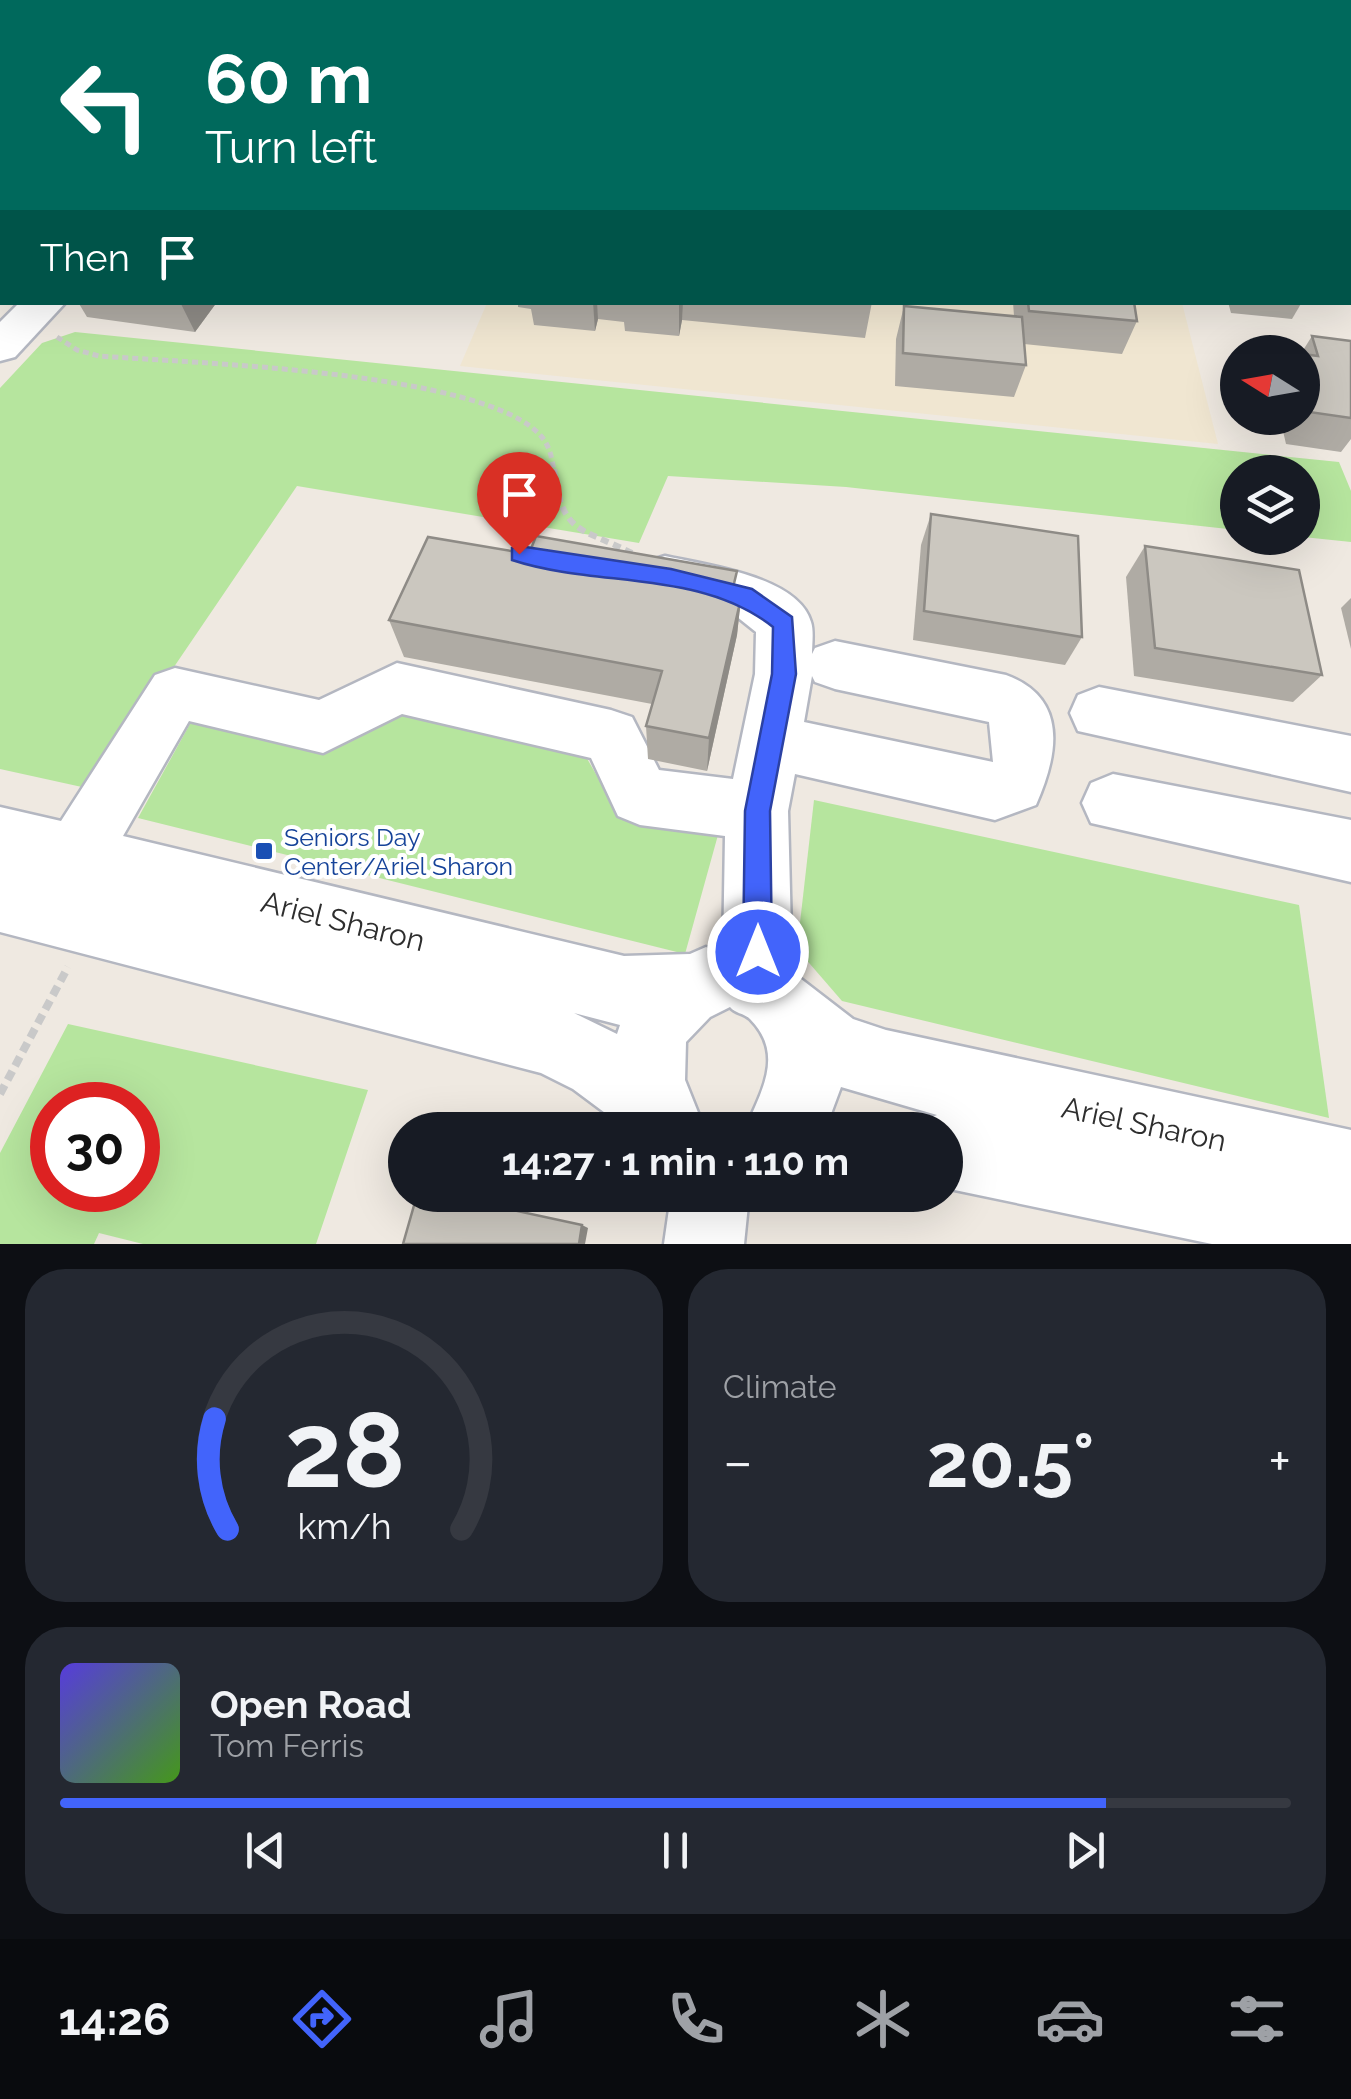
<!DOCTYPE html>
<html lang="en">
<head>
<meta charset="utf-8">
<style>
  :root { --surface:#171b24; --page:#242831; --text:#f1f3f6; --muted:#9ea1a6; --line:#363941; --accent:#4264fb }
  body { margin:0; font-family:Raleway,sans-serif; background:var(--page); color:var(--text); height:100vh; display:flex; flex-direction:column; font-size:38px; white-space:nowrap }
  * { box-sizing:border-box; margin:0 }
  p { font-size:32px; color:var(--muted) }
  .icon { flex:none; width:55px; height:55px; fill:none; stroke:currentColor; stroke-width:2; stroke-linecap:round; stroke-linejoin:round }
  .map { position:relative; height:1244px; overflow:hidden }
  .details { display:flex; flex-direction:column; gap:25px; padding:25px; background:#0d0f14; flex:1 }
  .details>* { flex:none }
  .guide { position:absolute; left:0px; top:0px; width:1352px; height:305px; box-shadow:0 10px 40px #0002; background:#00695c; color:#fff; overflow:hidden }
  .needle { width:65px; rotate:281deg }
  .tools { position:absolute; left:1220px; top:335px; display:grid; gap:20px }
  .tools a { display:grid; place-items:center; width:100px; height:100px; border-radius:50%; background:var(--surface); box-shadow:0 10px 40px #0002; font-size:50px }
  .speed { position:absolute; left:30px; top:1082px; display:flex; gap:20px; font-size:50px; font-weight:700; text-align:center }
  .speed>* { display:grid; place-content:center; width:130px; height:130px; border-radius:50%; background:var(--surface); box-shadow:0 10px 40px #0002; line-height:1 }
  .speed .limit { border:15px solid #d22; background:#fff; color:#111 }
  .pin { position:absolute; display:grid; place-items:center; width:85px; height:85px; color:#fff; margin:-102px -42px; border-radius:50% 50% 50% 0; rotate:-45deg; box-shadow:0 0 10px #0007 }
  .pin .icon { rotate:45deg }
  .me { position:absolute; width:110px; margin:-55px; rotate:0deg; stroke-linejoin:round; filter:drop-shadow(0 0 8px #0008) }
  .turn { display:flex; align-items:center; gap:35px; height:210px; padding:0 40px; font-size:45px }
  .turn .icon { width:130px; height:130px; stroke-width:2.5 }
  .turn b { display:block; font-size:70px; line-height:85px }
  .then { display:flex; align-items:center; height:95px; padding:0 40px; background:#0003; gap:20px; font-size:38px }
  .big { font-size:75px; font-weight:700; line-height:1.1 }
  .details .tile { flex:1; display:flex; flex-direction:column; justify-content:center; gap:15px; min-width:0; padding:0 35px; border-radius:40px; background:var(--page) }
  .details .dial { align-items:center; gap:0 }
  .dial svg { height:260px; overflow:visible; fill:none; stroke:var(--line); stroke-width:7; stroke-linecap:round; text-anchor:middle }
  .dial text { fill:var(--text); stroke:none }
  .song { display:flex; align-items:center; gap:30px }
  .cover { width:120px; height:120px; border-radius:15px; background:linear-gradient(135deg,hsl(250 70% 55%),hsl(100 70% 35%)) }
  .played { height:10px; border-radius:5px; background:linear-gradient(90deg,var(--accent) 85%,var(--line) 85%) }
  .keys { display:flex; justify-content:space-around; direction:ltr }
  .heat { display:flex; justify-content:space-between; align-items:center; font-size:55px; direction:ltr }
  .details .tiles { flex:1; display:grid; gap:25px; grid-template-columns:1fr 1fr }
  .tile:last-child { grid-column:span 2 }
  .trip { position:absolute; left:388px; top:1112px; width:575px; height:100px; border-radius:50px; background:var(--surface); box-shadow:0 10px 40px #0002; font-weight:700; line-height:100px; text-align:center }
  .menu { display:flex; height:160px; justify-content:space-around; align-items:center; background:#090b0e; color:var(--muted) }
  .menu .icon { width:70px; height:70px }
  .menu .on { color:var(--accent) }
  .menu b { font-size:45px; color:var(--text) }
  .map>svg:first-child { display:block }
  .education { fill:#f0e6d1 }
  .green { fill:#b6e59e; fill-rule:evenodd }
  .lines { fill:none; stroke-linecap:round; stroke-linejoin:round }
  .minor-casing { stroke:#b4b7c1; stroke-width:5 }
  .path-far2 { stroke:#c9c9c9; stroke-width:5; stroke-dasharray:6 4; stroke-linecap:butt }
  .path-far1 { stroke:#c9c9c9; stroke-width:6; stroke-dasharray:8 5; stroke-linecap:butt }
  .path { stroke:#c9c9c9; stroke-width:8; stroke-dasharray:10 6; stroke-linecap:butt }
  .minor { fill:#fff; fill-rule:evenodd }
  .wall { fill:#afaba4 }
  .shaded-wall { fill:#8e8b86 }
  .building { fill:#cbc7bf; stroke:#8e8b86; stroke-width:2.5 }
  .route { fill:#4264fb; stroke:#2b41a3; stroke-width:2.5 }
  .transit-dot { fill:#1a4fb4; stroke:#fff; stroke-width:4 }
  .labels { text-anchor:middle; dominant-baseline:central; stroke-width:8; stroke-linejoin:round; paint-order:stroke }
  .transit-label { font-size:25px; fill:#164399; stroke:#fff; text-anchor:start }
  .near-street-label { font-size:30px; fill:#2e2e2e; stroke:#fff }
</style>
</head>
<body>
<div class="map">
<svg width="1351" height="1244" viewBox="0 0 1351 1244">
  <rect width="100%" height="100%" fill="#efe9e1"/>
  <!-- education -->
  <path class="education" d="M487,303H1182L1218,444L460,366Z"/>
  <!-- green -->
  <g class="green">
    <path d="M75,332L1339,462L1351,491V542L1303,537L1302,472H1238L1237,530L846,487L668,476L639,543L297,486L91,789L0,769V388L42,343Z"/>
    <path d="M405,711L585,755L616,809L718,835L685,954L138,818L191,722L328,747Z"/>
    <path d="M814,800L1299,905L1329,1118L842,1001L797,949Z"/>
    <path d="M68,1024L368,1090L316,1244H143L99,1233L94,1244H0V1153ZM138,1105V1190H52V1105Z"/>
  </g>
  <g class="lines">
    <defs>
      <g id="minor">
        <path d="M106,0H160L162,2H108Z"/>
        <path d="M221,0H293L219,2Z"/>
        <path d="M333,0H364L366,2H335Z"/>
        <path d="M1086,0H1140L1142,2H1088Z"/>
        <rect x="1269" y="0" width="30" height="2"/>
        <path d="M1350,220L1351,221V247H1350Z"/>
        <path d="M20,302H66L15,357L0,361V322Z"/>
        <path d="M665,556C705,565 798,576 811,622C814,631 812,644 812,654L815,648L835,641L1006,675C1069,698 1058,755 1036,805L995,820L795,774L788,811L792,972L853,1019L886,1030L1351,1130V1244H1212L945,1188V1130H915L918,1123L937,1115L841,1087L825,1130H745C760,1093 786,1055 750,1019C744,1013 736,1014 730,1007L710,1017L686,1042L685,1080L701,1120L697,1130H628L573,1089L541,1073L0,932V807L61,821L155,675L175,668L319,700L397,663L611,710L632,717L659,770L733,779L755,674L756,632L736,616L646,592L638,577L646,562ZM812,676L815,682L835,689L989,722L993,762L804,722ZM402,714L591,758L618,816L640,825L725,836L723,954L706,947L690,954L624,956L123,836L189,721L323,753ZM574,1013L620,1025L617,1034Z"/>
        <path d="M1099,687L1351,736V792L1078,731L1070,713L1078,695Z"/>
        <path d="M1113,774L1351,820V882L1091,823L1082,803L1091,783Z"/>
        <path d="M671,1195H749L744,1244H664Z"/>
      </g>
    </defs>
    <!-- minor casing -->
    <use href="#minor" class="minor-casing"/>
    <!-- path-far2 -->
    <path class="path-far2" d="M57,337L77,350L99,356C190,363 484,371 541,436C550,446 552,459 554,471"/>
    <!-- path-far1 -->
    <path class="path-far1" d="M554,469C562,535 580,527 632,553"/>
    <!-- path -->
    <path class="path" d="M0,1094L68,967"/>
    <!-- minor -->
    <use href="#minor" class="minor"/>
  </g>
  <!-- wall -->
  <g class="wall">
    <path d="M560,0H591L590,2Z"/>
    <rect x="662" y="0" width="76" height="2"/>
    <rect x="754" y="0" width="63" height="2"/>
    <path d="M916,0H1000L999,2H915Z"/>
    <path d="M1177,0H1240L1239,2H1176Z"/>
    <path d="M0,143H2V254L0,257Z"/>
    <path d="M78,302H217L195,332L87,317Z"/>
    <path d="M518,302H872L865,338L682,320L679,336L625,331L624,322L598,319L595,331L534,325L531,309L518,307Z"/>
    <path d="M1013,302H1134L1137,321L1122,354L1024,344L1026,365L1014,397L895,386L896,339L904,306L1014,316Z"/>
    <path d="M1228,302H1302L1292,319L1231,313Z"/>
    <path d="M1312,336L1351,341V439L1341,452L1286,444L1280,418H1302V352Z"/>
    <path d="M931,514L1082,637L1065,665L913,640L921,545Z"/>
    <path d="M1145,546L1322,675L1293,702L1134,676L1126,577Z"/>
    <path d="M734,597L741,598L737,635L707,771L648,759L646,726L652,704L404,657L389,620Z"/>
    <path d="M1351,598V649L1341,608Z"/>
  </g>
  <!-- shaded-wall -->
  <g class="shaded-wall">
    <path d="M27,0H60L62,2H27Z"/>
    <path d="M2,3V43L0,44V4Z"/>
    <path d="M2,203V254L0,257V205Z"/>
    <path d="M180,302H217L195,332Z"/>
    <path d="M593,302H597L598,319L595,331Z"/>
    <path d="M679,302H683L682,320L679,336Z"/>
    <path d="M741,598L737,635L707,771L709,738Z"/>
    <path d="M582,1225L588,1228L585,1244H579Z"/>
  </g>
  <!-- building -->
  <g class="building">
    <rect x="839" y="0" width="68" height="2"/>
    <rect x="917" y="0" width="37" height="2"/>
    <rect x="1024" y="0" width="68" height="2"/>
    <path d="M1191,0H1234L1235,2H1192Z"/>
    <path d="M2,120V143H0V122Z"/>
    <path d="M0,169H2V203L0,205Z"/>
    <path d="M1028,302H1134L1137,321L1029,311Z"/>
    <path d="M904,306L1022,317L1026,365L903,353Z"/>
    <path d="M1312,336L1351,341V418L1309,412L1302,384V354L1318,356Z"/>
    <path d="M1257,348L1289,352H1258Z"/>
    <path d="M931,514L1078,536L1082,637L924,611Z"/>
    <path d="M536,536L737,571L731,596L741,598L709,738L646,726L662,671L389,620L428,537L529,554Z"/>
    <path d="M1145,546L1299,570L1322,675L1155,648Z"/>
    <path d="M417,1195H443L582,1225L579,1244H403Z"/>
  </g>
  <!-- route -->
  <path class="route" d="M519,546L671,569L752,589L792,617L796,674L770,811L772,952L768,962L758,966L747,962L743,952L745,811L772,674L773,627C700,569 597,588 512,560V548Z"/>
  <!-- markers -->
  <rect class="transit-dot" x="254" y="841" width="20" height="20" rx="5"/>
  <g class="labels">
    <!-- transit labels -->
    <g class="transit-label">
      <text x="284" y="837">Seniors Day<tspan x="284" dy="29">Center/Ariel Sharon</tspan></text>
    </g>
    <!-- near-street labels -->
    <g class="near-street-label">
      <text transform="translate(343 921) rotate(14)">Ariel Sharon</text>
      <text transform="translate(1144 1124) rotate(12)">Ariel Sharon</text>
    </g>
  </g>
</svg>
<div class="tools">
<a><svg class="needle" viewBox="-14 -14 28 28"><path d="M0-13l5 13h-10z" fill="#e53935"/><path d="M0 13l5-13h-10z" fill="#9ea1a6"/></svg></a>
<a><svg class="icon" aria-label="layers" viewBox="0 0 24 24"><path d="M12 4l9 5-9 5-9-5zM3 14l9 5 9-5"/></svg></a>
</div>
<div class="speed"><div class="limit">30</div></div>
<div class="pin" style="left:519px;top:554px;background:#d93025"><svg class="icon" aria-label="arrive" viewBox="0 0 24 24"><path d="M6 21V4h12l-3 4 3 4H6"/></svg></div>
<svg class="me" style="left:758px;top:952px" viewBox="-20 -20 40 40"><circle r="17" fill="#4264fb" stroke="#fff" stroke-width="3"/><path d="M0-11L8 9 0 5-8 9z" fill="#fff"/></svg>
<div class="trip">14:27 · 1 min · 110 m</div>
<div class="guide">
<div class="turn"><svg class="icon" aria-label="left" viewBox="0 0 24 24"><path d="M17 20v-9H6M10 6l-5 5 5 5"/></svg><div><b>60 m</b>Turn left</div></div>
<div class="then">Then<svg class="icon" aria-label="arrive" viewBox="0 0 24 24"><path d="M6 21V4h12l-3 4 3 4H6"/></svg></div>
</div>
</div>
<section class="details">
<div class="tiles">
<div class="tile dial"><svg viewBox="0 0 100 80">
<path d="M14 69A42 42 0 1 1 86 69"/>
<path d="M14 69A42 42 0 0 1 10 35" stroke="#4264fb"/>
<text x="50" y="56" font-size="32" font-weight="700">28</text>
<text x="50" y="72" font-size="11">km/h</text>
</svg></div>
<div class="tile"><p>Climate</p>
<div class="heat"><a>−</a><b class="big">20.5°</b><a>+</a></div>
</div>
<div class="tile">
<div class="song"><i class="cover"></i><div><b>Open Road</b><p>Tom Ferris</p></div></div>
<div class="played"></div>
<div class="keys"><svg class="icon" aria-label="previous" viewBox="0 0 24 24"><path d="M18 5L8 12l10 7zM5 5v14"/></svg><svg class="icon" aria-label="pause" viewBox="0 0 24 24"><path d="M8 5v14M16 5v14"/></svg><svg class="icon" aria-label="next" viewBox="0 0 24 24"><path d="M6 5l10 7-10 7zM19 5v14"/></svg></div>
</div>
</div>
</section>
<nav class="menu">
<b>14:26</b>
<svg class="icon on" aria-label="directions" viewBox="0 0 24 24"><path d="M12 3l9 9-9 9-9-9zM9 14v-3h6M13 9l2 2-2 2"/></svg>
<svg class="icon" aria-label="music" viewBox="0 0 24 24"><path d="M9 18V5l10-2v13"/><circle cx="6" cy="18" r="3"/><circle cx="16" cy="16" r="3"/></svg>
<svg class="icon" aria-label="phone" viewBox="0 0 24 24"><path d="M5 4h4l2 5-3 2q2 4 5 5l2-3 5 2v4C11 20 4 13 5 4z"/></svg>
<svg class="icon" aria-label="climate" viewBox="0 0 24 24"><path d="M12 3v18M4 7l16 10M4 17L20 7"/></svg>
<svg class="icon" aria-label="car" viewBox="0 0 24 24"><path d="M5 17H2v-5l4-1 3-4h7l3 4 3 1v5h-3M9 17h6M6 11h13"/><circle cx="7" cy="17" r="2"/><circle cx="17" cy="17" r="2"/></svg>
<svg class="icon" aria-label="filters" viewBox="0 0 24 24"><path d="M4 7h16M4 17h16"/><circle cx="9" cy="7" r="2"/><circle cx="15" cy="17" r="2"/></svg>
</nav>
</body>
</html>
